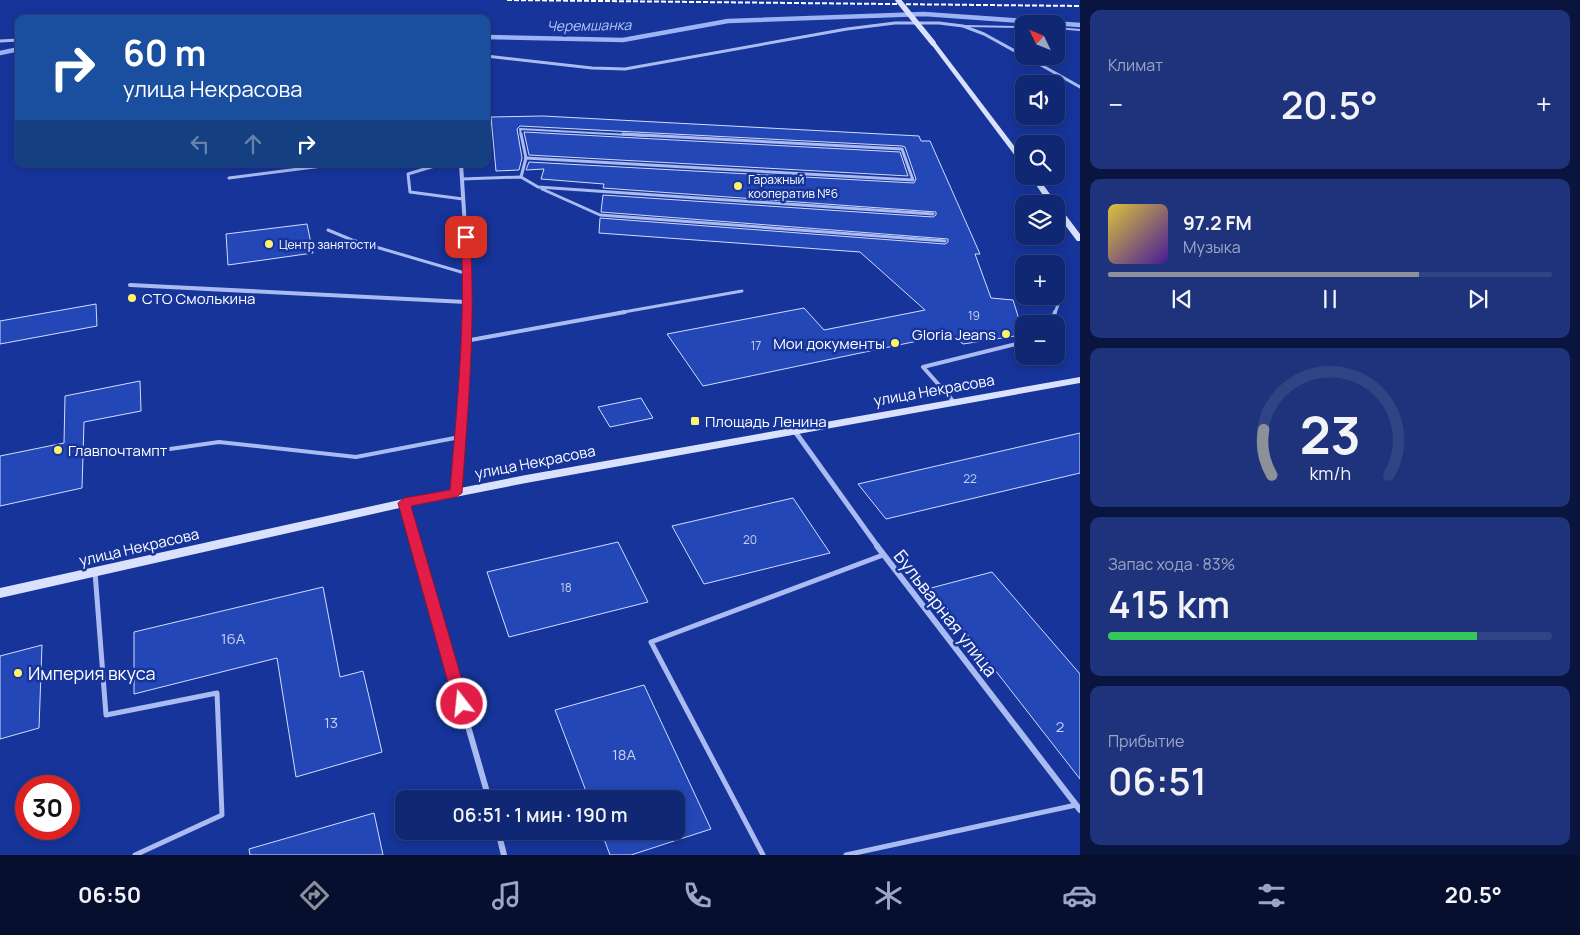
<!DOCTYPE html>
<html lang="ru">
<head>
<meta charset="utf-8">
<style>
  :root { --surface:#102773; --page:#1e337b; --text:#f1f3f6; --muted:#9ca5c4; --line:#304485; --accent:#8c9099 }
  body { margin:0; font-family:Manrope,sans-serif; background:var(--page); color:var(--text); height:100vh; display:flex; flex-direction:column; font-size:19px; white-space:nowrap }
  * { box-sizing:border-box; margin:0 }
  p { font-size:16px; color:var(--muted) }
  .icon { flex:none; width:28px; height:28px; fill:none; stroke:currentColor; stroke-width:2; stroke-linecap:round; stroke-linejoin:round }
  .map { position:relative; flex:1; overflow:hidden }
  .details { display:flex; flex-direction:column; gap:10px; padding:10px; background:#09153f; width:500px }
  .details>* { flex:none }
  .banner { position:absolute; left:15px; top:15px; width:475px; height:152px; border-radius:10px; box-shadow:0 2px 8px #0003,0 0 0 1px var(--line); background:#1a4fa0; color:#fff; overflow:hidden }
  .needle { width:32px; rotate:313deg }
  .tools { position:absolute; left:1015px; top:15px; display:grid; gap:10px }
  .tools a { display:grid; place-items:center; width:50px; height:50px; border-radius:10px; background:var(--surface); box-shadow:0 2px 8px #0003,0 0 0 1px var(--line); font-size:25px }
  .speed { position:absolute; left:15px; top:775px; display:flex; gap:10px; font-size:25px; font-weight:700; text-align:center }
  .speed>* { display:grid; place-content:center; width:65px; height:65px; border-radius:50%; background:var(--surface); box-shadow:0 2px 8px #0003,0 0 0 1px var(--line); line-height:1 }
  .speed .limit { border:8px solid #d22; background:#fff; color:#111 }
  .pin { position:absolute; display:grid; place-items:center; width:42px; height:42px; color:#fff; margin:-21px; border-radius:10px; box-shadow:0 2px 8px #0006 }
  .me { position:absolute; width:55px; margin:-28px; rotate:344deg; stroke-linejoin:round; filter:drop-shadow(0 0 4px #0008) }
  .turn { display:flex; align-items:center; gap:18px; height:105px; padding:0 25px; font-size:22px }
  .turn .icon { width:65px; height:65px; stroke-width:2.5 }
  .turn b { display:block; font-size:35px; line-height:42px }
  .lanes { display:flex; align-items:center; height:48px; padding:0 25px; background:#0003; justify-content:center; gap:25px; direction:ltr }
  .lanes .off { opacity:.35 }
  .big { font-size:38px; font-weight:600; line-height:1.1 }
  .details .card { flex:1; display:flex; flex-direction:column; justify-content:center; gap:8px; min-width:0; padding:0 18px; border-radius:10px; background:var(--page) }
  .details .dial { align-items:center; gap:0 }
  .dial svg { height:130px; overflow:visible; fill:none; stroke:var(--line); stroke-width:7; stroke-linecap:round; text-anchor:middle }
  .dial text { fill:var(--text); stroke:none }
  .song { display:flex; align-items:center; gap:15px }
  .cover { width:60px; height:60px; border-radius:8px; background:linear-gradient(135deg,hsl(50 70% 55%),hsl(260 70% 35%)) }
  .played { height:5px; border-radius:2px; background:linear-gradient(90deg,var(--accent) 70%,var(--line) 70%) }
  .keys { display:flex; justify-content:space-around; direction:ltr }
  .heat { display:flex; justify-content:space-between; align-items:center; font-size:28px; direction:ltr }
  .charge { height:8px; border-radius:4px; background:linear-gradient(90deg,#34c759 83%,var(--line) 0) }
  .trip { position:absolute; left:395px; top:790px; width:290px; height:50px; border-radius:10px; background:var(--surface); box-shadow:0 2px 8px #0003,0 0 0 1px var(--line); font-weight:600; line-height:50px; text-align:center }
  .tab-bar { display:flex; height:80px; justify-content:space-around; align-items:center; background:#06102e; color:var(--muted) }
  .tab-bar .icon { width:35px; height:35px }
  .tab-bar .active { color:var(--accent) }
  .tab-bar b { font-size:22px; color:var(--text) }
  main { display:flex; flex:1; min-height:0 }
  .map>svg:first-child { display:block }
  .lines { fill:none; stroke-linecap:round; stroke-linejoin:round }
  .stream { stroke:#9cb3f5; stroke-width:4.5 }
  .building { fill:#2447b8; stroke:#d2dcfc }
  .lane-far3 { stroke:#aabbf2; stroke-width:2 }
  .lane-far2 { stroke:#aabbf2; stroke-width:3 }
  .lane-far1 { stroke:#aabbf2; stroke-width:4 }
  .lane { stroke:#aabbf2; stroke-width:5 }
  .street-far3 { stroke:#aabbf2; stroke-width:3 }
  .street-far2 { stroke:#aabbf2; stroke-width:4 }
  .street-far1 { stroke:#aabbf2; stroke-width:5 }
  .street { stroke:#aabbf2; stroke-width:6 }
  .secondary { fill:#d9e1fc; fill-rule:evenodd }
  .rail { stroke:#fff; stroke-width:2; stroke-dasharray:5 2; stroke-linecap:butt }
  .secondary-bridge { stroke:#d9e1fc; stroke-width:5.5 }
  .route { fill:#e11d48; stroke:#92132f }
  .poi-dot { fill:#fff36b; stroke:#163499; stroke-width:2 }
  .labels { text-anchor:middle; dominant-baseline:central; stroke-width:5; stroke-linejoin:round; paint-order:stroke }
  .far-poi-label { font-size:12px; fill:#fff; stroke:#163499; text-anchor:start }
  .number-label { font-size:12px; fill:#c8d1ed }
  .far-water-label { font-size:14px; font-style:italic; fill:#b6c7f9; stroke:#163499 }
  .poi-label { font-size:15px; fill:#fff; stroke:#163499; text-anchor:start }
  .street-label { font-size:15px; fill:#fff; stroke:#163499 }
  .near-number-label { font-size:15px; fill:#c8d1ed }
  .near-street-label { font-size:18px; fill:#fff; stroke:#163499 }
  .near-poi-label { font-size:18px; fill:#fff; stroke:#163499; text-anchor:start }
</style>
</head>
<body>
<main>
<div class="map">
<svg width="1080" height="855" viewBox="0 0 1080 855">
  <rect width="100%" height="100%" fill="#163499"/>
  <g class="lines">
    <!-- stream -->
    <g class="stream">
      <path d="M360,19H389"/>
      <path d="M486,37L623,40L728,21L924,14L1080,25"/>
      <path d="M0,53L19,49"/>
    </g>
  </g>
  <!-- building -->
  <g class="building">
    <path d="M543,116L919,136L921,141H930L980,254H975L991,298L1013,300L1022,329L1015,336L963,344L951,334L703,386L667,334L804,308L824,330L925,310L860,252L599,233L600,218L945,244L948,242V239L601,212L603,195L933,217L936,215V212L603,188L604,184L541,179L544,169L526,170L529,162L914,183L916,179L905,147L902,146L520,126L517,129L522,158L519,170L496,171L491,117Z"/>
    <path d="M524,132L900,152L908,176L529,155Z"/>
    <path d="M307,224L313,253L228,265L226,234Z"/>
    <path d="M96,304L97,326L0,344V321Z"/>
    <path d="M140,381L141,411L84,422L82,488L0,506V456L64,443L65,396Z"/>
    <path d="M641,398L653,418L610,427L598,407Z"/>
    <path d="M1080,433V473L886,519L858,484Z"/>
    <path d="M793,498L830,553L704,584L672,526Z"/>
    <path d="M618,542L648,602L509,637L487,572Z"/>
    <path d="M992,572L1080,674V779L931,588Z"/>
    <path d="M323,587L340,677L363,671L382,752L296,777L277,658L134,694V632Z"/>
    <path d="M42,645L39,728L0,739V656Z"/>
    <path d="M644,685L711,829L631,855H610L601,831H676V799H589L555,710Z"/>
    <path d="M374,813L383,855H250L249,849Z"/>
  </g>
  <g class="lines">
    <!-- lane-far3 -->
    <g class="lane-far3">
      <path d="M964,26L1024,27"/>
      <path d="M1056,28L1080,30"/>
      <path d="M521,136L520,129L647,136"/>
    </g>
    <!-- lane-far2 -->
    <g class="lane-far2">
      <path d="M521,134L526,158"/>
      <path d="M526,158L913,180L902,149L623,134"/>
      <path d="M441,164L408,174L410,192L463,199"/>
      <path d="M521,177L526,158"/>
      <path d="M229,178L338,164"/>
      <path d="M462,179L521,177L538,187L933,214"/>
      <path d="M542,189L600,215L945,241"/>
      <path d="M328,230L352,240L468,274"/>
      <path d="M618,313L742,291"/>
      <path d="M1055,313L1060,299"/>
    </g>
    <!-- lane-far1 -->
    <g class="lane-far1">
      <path d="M1051,324L1055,312"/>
      <path d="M465,341L625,312"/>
      <path d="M954,402L923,367L1024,342"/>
      <path d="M170,449L219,442L356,457L460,437"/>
    </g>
    <!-- lane -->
    <g class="lane">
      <path d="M95,572L106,715L217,693L222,815L135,855"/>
      <path d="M763,855L651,642L883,555"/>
      <path d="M846,855L1076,805"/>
    </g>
    <!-- street-far3 -->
    <g class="street-far3">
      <path d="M0,41L19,40"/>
      <path d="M486,56L592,68L625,69L847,29L895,23H939L963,26L984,34L1024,56"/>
      <path d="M1025,56L1080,87"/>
    </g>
    <!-- street-far2 -->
    <g class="street-far2">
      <path d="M461,164L468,274L467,313"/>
      <path d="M130,285L466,302"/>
    </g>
    <!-- street-far1 -->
    <g class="street-far1">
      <path d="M794,430L878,547"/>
      <path d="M456,493L464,398L467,312"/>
      <path d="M404,503L417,547"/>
    </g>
    <!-- street -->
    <g class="street">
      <path d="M416,546L489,799"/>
      <path d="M877,546L1080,810"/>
      <path d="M498,831L504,855"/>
    </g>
    <!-- secondary -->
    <g class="secondary">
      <path d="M931,42H935L1024,159V166L1022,165L931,44Z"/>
      <path d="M1030,176H1037L1057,204L1056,205L1049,204Z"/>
      <path d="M1056,206H1059L1080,234V241H1077L1056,213Z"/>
      <path d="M1080,377V383L526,483L404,507L0,598V588L404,499L526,475Z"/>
    </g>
    <!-- rail -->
    <path class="rail" d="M507,0L1080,6"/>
    <!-- secondary-bridge -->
    <path class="secondary-bridge" d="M898,0L933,43"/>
  </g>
  <!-- route -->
  <path class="route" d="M466,234L470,237C476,322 468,408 462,493L456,497L411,506L469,704L467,708L462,710L456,708L454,704L398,503L404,498L450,490C457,406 466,321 461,237Z"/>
  <!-- markers -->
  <g class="poi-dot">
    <circle cx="738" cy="186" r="5"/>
    <circle cx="269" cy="244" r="5"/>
    <circle cx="132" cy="298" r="5"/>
    <circle cx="1006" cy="334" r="5"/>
    <circle cx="895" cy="343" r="5"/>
    <rect x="690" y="416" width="10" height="10" rx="2.5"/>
    <circle cx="58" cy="450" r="5"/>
    <circle cx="18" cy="673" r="5"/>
  </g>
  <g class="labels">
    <!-- far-poi labels -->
    <g class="far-poi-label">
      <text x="748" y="179">Гаражный<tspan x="748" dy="14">кооператив №6</tspan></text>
      <text x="279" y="244">Центр занятости</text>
    </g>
    <!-- number labels -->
    <g class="number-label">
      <text x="974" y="315">19</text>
      <text x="756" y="345">17</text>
      <text x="970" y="478">22</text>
      <text x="750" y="539">20</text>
      <text x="566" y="587">18</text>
    </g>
    <!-- far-water labels -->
    <g class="far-water-label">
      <text transform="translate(589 25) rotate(-1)">Черемшанка</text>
    </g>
    <!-- poi labels -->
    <g class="poi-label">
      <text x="142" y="298">СТО Смолькина</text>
      <text x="996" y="334" text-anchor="end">Gloria Jeans</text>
      <text x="885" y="343" text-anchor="end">Мои документы</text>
      <text x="705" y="421">Площадь Ленина</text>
      <text x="68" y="450">Главпочтампт</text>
    </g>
    <!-- street labels -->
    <g class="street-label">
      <text transform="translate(934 390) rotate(-10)">улица Некрасова</text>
      <text transform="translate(535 462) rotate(-11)">улица Некрасова</text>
      <text transform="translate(139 547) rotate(-13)">улица Некрасова</text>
    </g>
    <!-- near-number labels -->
    <g class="near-number-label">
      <text x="233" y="638">16А</text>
      <text x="331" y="722">13</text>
      <text x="1060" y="726">2</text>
      <text x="624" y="754">18А</text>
    </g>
    <!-- near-street labels -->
    <g class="near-street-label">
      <text transform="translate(946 613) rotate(52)">Бульварная улица</text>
    </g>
    <!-- near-poi labels -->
    <g class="near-poi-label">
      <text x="28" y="673">Империя вкуса</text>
    </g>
  </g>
</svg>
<div class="tools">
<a><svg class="needle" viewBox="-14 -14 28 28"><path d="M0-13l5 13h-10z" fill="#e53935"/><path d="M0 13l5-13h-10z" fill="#9ca5c4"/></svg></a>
<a><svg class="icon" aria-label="sound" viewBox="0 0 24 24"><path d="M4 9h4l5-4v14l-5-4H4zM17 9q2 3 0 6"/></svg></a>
<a><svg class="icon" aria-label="search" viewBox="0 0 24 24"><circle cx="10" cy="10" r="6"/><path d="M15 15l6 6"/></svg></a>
<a><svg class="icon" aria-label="layers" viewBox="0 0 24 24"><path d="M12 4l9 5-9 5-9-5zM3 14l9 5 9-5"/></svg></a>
<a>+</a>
<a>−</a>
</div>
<div class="speed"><div class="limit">30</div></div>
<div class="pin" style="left:466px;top:237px;background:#d93025"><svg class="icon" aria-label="arrive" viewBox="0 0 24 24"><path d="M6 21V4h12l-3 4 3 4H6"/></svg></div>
<svg class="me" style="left:462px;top:704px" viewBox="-20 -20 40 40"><circle r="17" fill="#e11d48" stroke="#fff" stroke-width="3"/><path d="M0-11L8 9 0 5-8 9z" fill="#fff"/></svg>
<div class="trip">06:51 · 1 мин · 190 m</div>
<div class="banner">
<div class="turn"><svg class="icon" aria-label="right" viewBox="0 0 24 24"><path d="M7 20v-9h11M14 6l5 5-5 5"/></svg><div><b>60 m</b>улица Некрасова</div></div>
<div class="lanes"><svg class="icon off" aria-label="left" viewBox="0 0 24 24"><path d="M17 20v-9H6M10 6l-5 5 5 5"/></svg><svg class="icon off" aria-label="ahead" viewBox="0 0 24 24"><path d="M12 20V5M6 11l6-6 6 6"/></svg><svg class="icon" aria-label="right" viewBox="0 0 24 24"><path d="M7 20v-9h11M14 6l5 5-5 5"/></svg></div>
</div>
</div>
<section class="details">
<div class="card"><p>Климат</p>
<div class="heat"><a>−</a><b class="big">20.5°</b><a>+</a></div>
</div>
<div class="card">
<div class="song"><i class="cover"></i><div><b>97.2 FM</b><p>Музыка</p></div></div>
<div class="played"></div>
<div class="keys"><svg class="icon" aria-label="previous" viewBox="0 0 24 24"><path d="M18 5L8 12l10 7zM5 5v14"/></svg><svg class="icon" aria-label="pause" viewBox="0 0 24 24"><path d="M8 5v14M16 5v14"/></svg><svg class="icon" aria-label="next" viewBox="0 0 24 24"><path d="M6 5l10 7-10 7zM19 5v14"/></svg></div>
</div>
<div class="card dial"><svg viewBox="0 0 100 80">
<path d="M14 69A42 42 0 1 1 86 69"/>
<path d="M14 69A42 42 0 0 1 9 41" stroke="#8c9099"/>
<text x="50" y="56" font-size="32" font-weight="700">23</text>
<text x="50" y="72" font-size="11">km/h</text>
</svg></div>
<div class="card"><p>Запас хода · 83%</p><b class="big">415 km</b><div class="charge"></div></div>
<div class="card"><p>Прибытие</p><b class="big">06:51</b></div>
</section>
</main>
<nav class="tab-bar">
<b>06:50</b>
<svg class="icon active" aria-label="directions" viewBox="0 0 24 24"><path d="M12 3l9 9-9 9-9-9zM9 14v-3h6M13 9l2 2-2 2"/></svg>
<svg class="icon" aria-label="music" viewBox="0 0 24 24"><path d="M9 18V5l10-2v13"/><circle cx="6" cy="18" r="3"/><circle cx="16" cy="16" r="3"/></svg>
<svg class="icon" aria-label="phone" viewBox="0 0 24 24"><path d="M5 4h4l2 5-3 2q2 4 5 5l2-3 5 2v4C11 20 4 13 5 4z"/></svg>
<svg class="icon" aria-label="climate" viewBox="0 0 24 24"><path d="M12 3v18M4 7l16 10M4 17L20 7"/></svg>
<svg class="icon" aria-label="car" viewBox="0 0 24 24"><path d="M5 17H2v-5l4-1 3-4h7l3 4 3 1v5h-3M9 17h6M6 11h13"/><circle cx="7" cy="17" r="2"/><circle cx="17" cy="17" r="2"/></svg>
<svg class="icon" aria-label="filters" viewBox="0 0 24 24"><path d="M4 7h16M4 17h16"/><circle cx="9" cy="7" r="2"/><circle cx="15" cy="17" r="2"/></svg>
<b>20.5°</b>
</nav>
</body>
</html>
